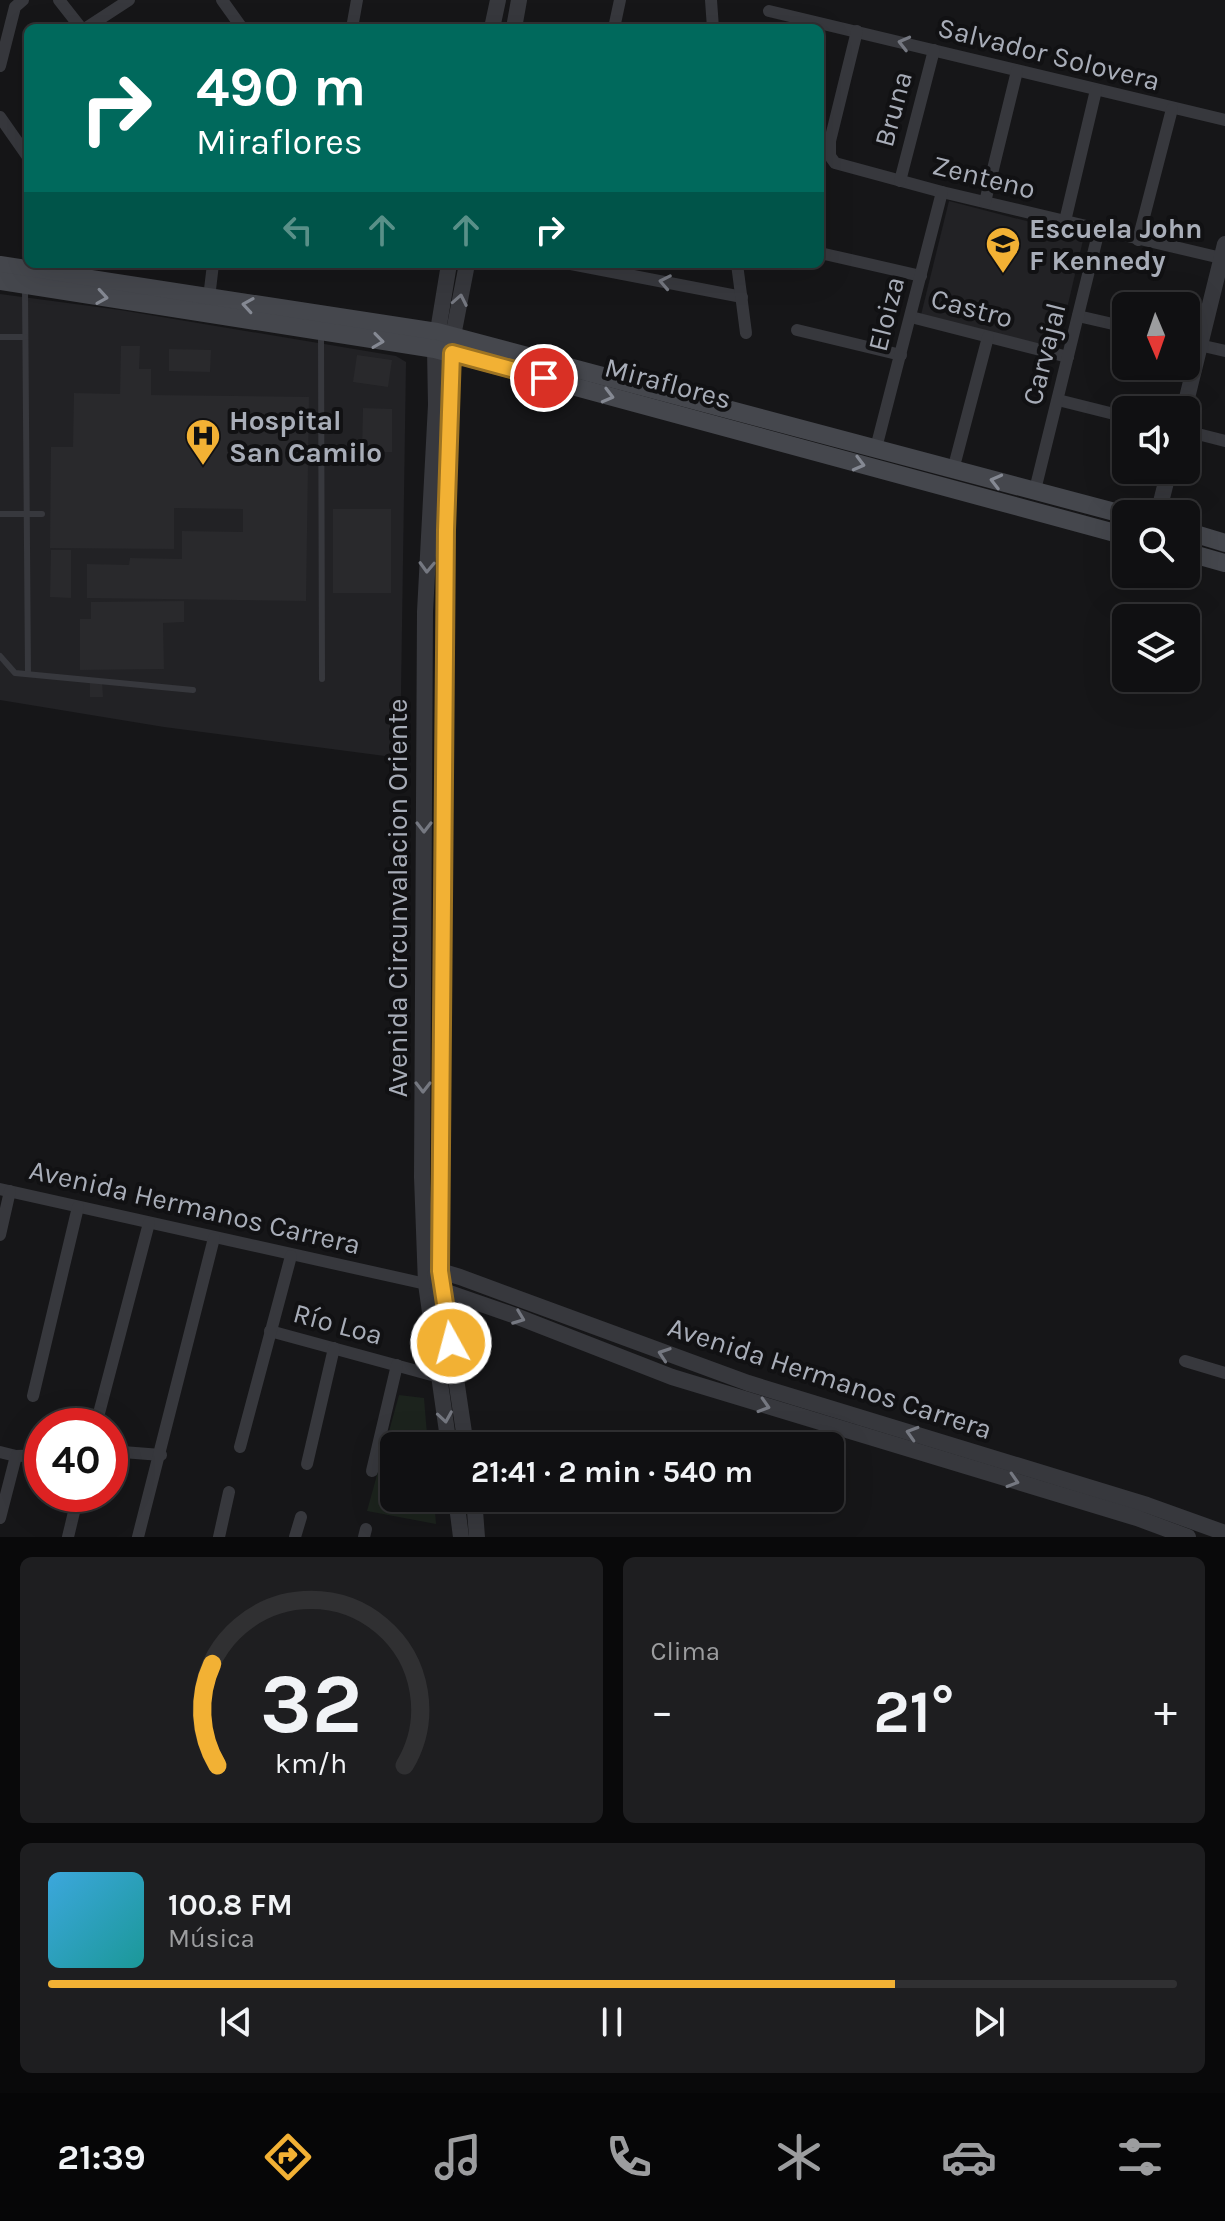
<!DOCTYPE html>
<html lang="es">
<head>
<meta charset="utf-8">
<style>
  :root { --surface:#101012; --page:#1e1e20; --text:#f1f3f6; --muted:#9c9d9f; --line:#303032; --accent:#f2b134 }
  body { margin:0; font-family:Karla,sans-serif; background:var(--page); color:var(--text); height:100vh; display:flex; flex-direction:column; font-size:30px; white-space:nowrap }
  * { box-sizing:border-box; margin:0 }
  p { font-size:26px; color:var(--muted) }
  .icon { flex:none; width:44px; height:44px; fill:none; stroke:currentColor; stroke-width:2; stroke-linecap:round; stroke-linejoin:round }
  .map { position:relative; height:1537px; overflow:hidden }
  .panel { display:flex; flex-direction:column; gap:20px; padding:20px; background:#09090a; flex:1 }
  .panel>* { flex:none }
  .banner { position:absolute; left:24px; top:24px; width:800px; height:244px; border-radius:12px; box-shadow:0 8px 32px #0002,0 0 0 2px var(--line); background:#00695c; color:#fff; overflow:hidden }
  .needle { width:52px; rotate:178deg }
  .tools { position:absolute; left:1112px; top:292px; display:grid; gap:16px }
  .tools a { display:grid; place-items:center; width:88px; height:88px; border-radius:12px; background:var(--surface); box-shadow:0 8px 32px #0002,0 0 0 2px var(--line); font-size:40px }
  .speed { position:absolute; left:24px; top:1408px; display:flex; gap:16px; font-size:40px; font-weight:700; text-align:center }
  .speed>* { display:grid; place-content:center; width:104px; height:104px; border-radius:50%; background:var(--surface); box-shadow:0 8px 32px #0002,0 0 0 2px var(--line); line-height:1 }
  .speed .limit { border:12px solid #d22; background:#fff; color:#111 }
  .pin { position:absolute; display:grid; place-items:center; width:68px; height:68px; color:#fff; margin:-34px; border:4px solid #fff; border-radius:50%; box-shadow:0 2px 8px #0007 }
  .me { position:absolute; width:88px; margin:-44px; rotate:353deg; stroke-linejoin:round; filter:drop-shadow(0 0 6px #0008) }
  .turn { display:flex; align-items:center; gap:28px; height:168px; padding:0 40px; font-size:36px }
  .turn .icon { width:104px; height:104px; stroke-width:2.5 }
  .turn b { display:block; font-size:56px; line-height:68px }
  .lanes { display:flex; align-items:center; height:76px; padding:0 40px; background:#0003; justify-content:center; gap:40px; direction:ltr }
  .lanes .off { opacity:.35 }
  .big { font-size:60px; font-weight:700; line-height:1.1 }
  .panel .tile { flex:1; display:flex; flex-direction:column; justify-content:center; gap:12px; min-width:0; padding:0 28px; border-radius:12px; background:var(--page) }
  .panel .dial { align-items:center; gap:0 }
  .dial svg { height:208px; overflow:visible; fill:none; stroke:var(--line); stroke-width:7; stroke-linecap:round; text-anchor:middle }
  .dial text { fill:var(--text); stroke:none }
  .song { display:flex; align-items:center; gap:24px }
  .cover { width:96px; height:96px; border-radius:12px; background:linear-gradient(135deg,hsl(200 70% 55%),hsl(180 70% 35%)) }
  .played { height:8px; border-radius:4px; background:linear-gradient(90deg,var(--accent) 75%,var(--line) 75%) }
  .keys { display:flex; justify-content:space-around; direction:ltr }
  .heat { display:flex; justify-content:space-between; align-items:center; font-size:44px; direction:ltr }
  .panel .tiles { flex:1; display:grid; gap:20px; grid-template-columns:1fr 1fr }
  .tile:last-child { grid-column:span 2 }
  .trip { position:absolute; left:380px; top:1432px; width:464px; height:80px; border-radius:12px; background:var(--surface); box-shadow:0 8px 32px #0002,0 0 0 2px var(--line); font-weight:700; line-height:80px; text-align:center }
  .tabs { display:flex; height:128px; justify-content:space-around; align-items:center; background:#060607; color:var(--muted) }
  .tabs .icon { width:56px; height:56px }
  .tabs .on { color:var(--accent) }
  .tabs b { font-size:36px; color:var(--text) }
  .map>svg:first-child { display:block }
  .built { fill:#222225 }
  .green { fill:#1c231d }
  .building { fill:#29292c }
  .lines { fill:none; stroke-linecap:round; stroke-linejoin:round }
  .service { stroke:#37383d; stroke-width:6 }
  .minor { stroke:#37383d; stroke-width:12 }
  .tertiary { stroke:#37383d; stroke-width:16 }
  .secondary { stroke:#45474d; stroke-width:18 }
  .oneway { stroke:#757881 }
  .oneway2 { stroke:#858993 }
  .route-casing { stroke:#9d7322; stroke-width:20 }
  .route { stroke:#f2b134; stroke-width:14 }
  .labels { text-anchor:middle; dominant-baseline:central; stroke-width:8; stroke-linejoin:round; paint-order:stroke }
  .street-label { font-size:28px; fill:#a8adb8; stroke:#111113 }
  .poi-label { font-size:28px; font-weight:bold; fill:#a8adb8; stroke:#111113; text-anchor:start }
</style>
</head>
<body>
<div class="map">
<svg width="1225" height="1537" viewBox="0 0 1225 1537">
  <rect width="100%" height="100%" fill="#161618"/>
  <!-- built -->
  <g class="built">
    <path d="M949,201L1084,236L1057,351L921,315Z"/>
    <path d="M0,294L120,310L396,356L406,362L400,758L164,727L0,700Z"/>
  </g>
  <!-- green -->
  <path class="green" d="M399,1395L424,1398L428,1446H394V1498H434L436,1524L367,1511Z"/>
  <!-- building -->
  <g class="building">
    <path d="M121,346H140L139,369H151V395L309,397L306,601L87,598V564L129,565L130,558L182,559V531L243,532V509L174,508V549L50,548L51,447H73L74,393L120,394Z"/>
    <path d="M169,349L211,350L210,372L169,371Z"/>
    <path d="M357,355L392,360L388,387L353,382Z"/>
    <path d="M363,408L392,409V452H362Z"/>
    <rect x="333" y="509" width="58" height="84"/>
    <path d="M51,550H71V598L50,597Z"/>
    <path d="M184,601V622L163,623L164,669L80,670V619H91V602Z"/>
    <path d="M102,681L103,697H90V682Z"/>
  </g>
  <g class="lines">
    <!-- service -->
    <g class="service">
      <path d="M25,289L28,674"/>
      <path d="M321,335L322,679"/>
      <path d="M0,337H25"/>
      <path d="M0,514H42"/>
      <path d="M0,656L15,673L193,690"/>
    </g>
    <!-- minor -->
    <g class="minor">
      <path d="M59,0L81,28"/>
      <path d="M222,0L242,28"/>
      <path d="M711,0L713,28"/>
      <path d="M769,11L1225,120"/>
      <path d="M86,28L129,0"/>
      <path d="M352,28L357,0"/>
      <path d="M614,28L620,0"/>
      <path d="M857,31L830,141V156L835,163L942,192L1225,259"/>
      <path d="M0,66L15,7L23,0"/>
      <path d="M0,117L28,157"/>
      <path d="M900,181L934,50"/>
      <path d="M985,202L1017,71"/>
      <path d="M1065,221L1096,90"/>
      <path d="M1138,240L1172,109"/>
      <path d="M820,253L921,276"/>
      <path d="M571,264L742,297"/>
      <path d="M737,264L746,333"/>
      <path d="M209,298L213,264"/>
      <path d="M1078,316L1126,327"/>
      <path d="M911,317L1068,357"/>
      <path d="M797,330L901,355"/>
      <path d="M1186,342L1225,351"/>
      <path d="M1058,400L1126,417"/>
      <path d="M1186,431L1225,441"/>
      <path d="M876,448L942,192"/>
      <path d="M953,470L988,337"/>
      <path d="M1035,490L1099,230"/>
      <path d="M0,1189L426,1284"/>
      <path d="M0,1235L10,1191"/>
      <path d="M270,1331L439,1377"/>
      <path d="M1185,1361L1225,1373"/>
      <path d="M33,1396L78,1207"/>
      <path d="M98,1417L149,1223"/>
      <path d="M240,1447L291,1256"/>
      <path d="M110,1451L161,1455"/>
      <path d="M0,1452L16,1456L42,1455"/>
      <path d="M307,1464L334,1348"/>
      <path d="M372,1471L397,1365"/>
      <path d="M0,1518L16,1456"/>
      <path d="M68,1537L74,1512"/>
      <path d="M138,1537L214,1238"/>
      <path d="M219,1537L229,1492"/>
      <path d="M295,1537L301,1517"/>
      <path d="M364,1537L366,1529"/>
    </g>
    <!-- tertiary -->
    <g class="tertiary">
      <path d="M492,28L498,0"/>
      <path d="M514,28L519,0"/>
      <path d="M449,264L435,349L436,405L425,612L422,1177L426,1284L449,1446"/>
      <path d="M1184,410L1225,244"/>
      <path d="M1158,514L1169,470"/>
      <path d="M435,1275L440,1271L460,1277L748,1383L1147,1505L1225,1533"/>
      <path d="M438,1289L513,1315L672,1377L1137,1518L1188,1537"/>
      <path d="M466,1446L440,1271L446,530L453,336L467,264"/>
      <path d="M456,1498L461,1537"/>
      <path d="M474,1498L477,1537"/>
    </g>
    <!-- secondary -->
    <g class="secondary">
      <path d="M0,265L437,332L1126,515"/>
      <path d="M0,281L435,349L1126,536"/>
      <path d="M1186,531L1225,543"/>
      <path d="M1186,552L1225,563"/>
    </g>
  </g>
  <!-- one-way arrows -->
  <defs><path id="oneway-chevron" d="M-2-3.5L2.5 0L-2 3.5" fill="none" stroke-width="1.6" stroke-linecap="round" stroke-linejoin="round" transform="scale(2)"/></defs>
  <g class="oneway">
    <use href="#oneway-chevron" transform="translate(904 43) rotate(-166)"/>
    <use href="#oneway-chevron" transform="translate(665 282) rotate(-169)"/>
    <use href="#oneway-chevron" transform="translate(460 300) rotate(-79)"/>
    <use href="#oneway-chevron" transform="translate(427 567) rotate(92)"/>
    <use href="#oneway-chevron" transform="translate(424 827) rotate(90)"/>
    <use href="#oneway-chevron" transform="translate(423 1087) rotate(90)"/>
    <use href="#oneway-chevron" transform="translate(519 1318) rotate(21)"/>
    <use href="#oneway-chevron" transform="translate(664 1354) rotate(-161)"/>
    <use href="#oneway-chevron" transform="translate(764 1406) rotate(17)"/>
    <use href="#oneway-chevron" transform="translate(445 1417) rotate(81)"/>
    <use href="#oneway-chevron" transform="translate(912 1433) rotate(-163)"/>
    <use href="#oneway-chevron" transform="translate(1013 1481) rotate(17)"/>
  </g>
  <g class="oneway2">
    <use href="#oneway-chevron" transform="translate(102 297) rotate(9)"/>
    <use href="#oneway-chevron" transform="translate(248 305) rotate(-171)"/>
    <use href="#oneway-chevron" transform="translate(378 341) rotate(8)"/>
    <use href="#oneway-chevron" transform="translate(608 396) rotate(15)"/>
    <use href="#oneway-chevron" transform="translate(859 464) rotate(15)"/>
    <use href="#oneway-chevron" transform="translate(996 481) rotate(-166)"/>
  </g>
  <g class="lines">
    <defs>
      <path id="route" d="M451,1343L440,1271L446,530L452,353L544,378"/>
    </defs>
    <!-- route casing -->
    <use href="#route" class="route-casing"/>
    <!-- route -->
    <use href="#route" class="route"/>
  </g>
  <!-- icons -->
  <defs>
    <symbol id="school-pin" viewBox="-11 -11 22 30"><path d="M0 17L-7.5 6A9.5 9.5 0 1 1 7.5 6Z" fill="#f2b134" stroke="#111113"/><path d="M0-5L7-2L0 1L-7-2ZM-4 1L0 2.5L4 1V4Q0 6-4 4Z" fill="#111"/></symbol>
    <symbol id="hospital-pin" viewBox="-11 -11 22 30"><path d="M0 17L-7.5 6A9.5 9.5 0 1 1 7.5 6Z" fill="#f2b134" stroke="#111113"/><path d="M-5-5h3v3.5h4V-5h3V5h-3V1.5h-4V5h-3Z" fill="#111"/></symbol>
  </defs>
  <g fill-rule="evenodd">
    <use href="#school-pin" x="983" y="224" width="40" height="54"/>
    <use href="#hospital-pin" x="183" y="416" width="40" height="54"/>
  </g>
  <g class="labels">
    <!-- street labels -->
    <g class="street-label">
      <text transform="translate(1049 54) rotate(14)">Salvador Solovera</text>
      <text transform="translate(893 109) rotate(-75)">Bruna</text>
      <text transform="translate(984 177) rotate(14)">Zenteno</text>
      <text transform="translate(972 308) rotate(15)">Castro</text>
      <text transform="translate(886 314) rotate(-76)">Eloiza</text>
      <text transform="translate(1044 354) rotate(-76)">Carvajal</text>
      <text transform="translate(668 383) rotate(15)">Miraflores</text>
      <text transform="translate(397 898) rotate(-90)">Avenida Circunvalacion Oriente</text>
      <text transform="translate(195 1207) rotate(13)">Avenida Hermanos Carrera</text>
      <text transform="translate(338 1324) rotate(15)">Río Loa</text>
      <text transform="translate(830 1378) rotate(18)">Avenida Hermanos Carrera</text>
    </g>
    <!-- poi labels -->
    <g class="poi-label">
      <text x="1029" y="228">Escuela John<tspan x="1029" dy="32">F Kennedy</tspan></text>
      <text x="229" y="420">Hospital<tspan x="229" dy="32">San Camilo</tspan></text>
    </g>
  </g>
</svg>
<div class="tools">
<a><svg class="needle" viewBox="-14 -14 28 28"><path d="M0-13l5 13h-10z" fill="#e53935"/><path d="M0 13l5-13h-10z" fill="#9c9d9f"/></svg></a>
<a><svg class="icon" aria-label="sound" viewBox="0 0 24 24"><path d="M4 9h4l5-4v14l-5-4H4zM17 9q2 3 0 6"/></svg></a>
<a><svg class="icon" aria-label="search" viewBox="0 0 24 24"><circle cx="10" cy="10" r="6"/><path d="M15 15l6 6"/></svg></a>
<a><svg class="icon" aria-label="layers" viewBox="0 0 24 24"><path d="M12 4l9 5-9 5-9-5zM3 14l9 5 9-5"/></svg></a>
</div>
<div class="speed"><div class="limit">40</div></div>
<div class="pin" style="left:544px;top:378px;background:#d93025"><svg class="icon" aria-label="arrive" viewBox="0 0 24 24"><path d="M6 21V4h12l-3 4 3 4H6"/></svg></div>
<svg class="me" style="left:451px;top:1343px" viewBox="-20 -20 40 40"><circle r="17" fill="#f2b134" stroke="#fff" stroke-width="3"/><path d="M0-11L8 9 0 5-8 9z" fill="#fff"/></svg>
<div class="trip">21:41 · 2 min · 540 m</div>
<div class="banner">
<div class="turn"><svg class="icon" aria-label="right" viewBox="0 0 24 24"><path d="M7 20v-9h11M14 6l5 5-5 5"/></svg><div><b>490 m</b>Miraflores</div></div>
<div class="lanes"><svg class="icon off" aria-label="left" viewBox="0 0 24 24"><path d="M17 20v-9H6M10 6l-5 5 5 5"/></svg><svg class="icon off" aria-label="ahead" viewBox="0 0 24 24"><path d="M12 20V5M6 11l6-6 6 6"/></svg><svg class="icon off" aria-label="ahead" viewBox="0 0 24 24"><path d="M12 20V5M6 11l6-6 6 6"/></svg><svg class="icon" aria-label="right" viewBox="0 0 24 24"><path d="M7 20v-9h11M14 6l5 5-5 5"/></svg></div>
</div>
</div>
<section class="panel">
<div class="tiles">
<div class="tile dial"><svg viewBox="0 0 100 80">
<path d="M14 69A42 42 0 1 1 86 69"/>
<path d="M14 69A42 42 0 0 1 12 30" stroke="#f2b134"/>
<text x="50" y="56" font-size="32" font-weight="700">32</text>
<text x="50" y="72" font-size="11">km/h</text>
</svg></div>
<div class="tile"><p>Clima</p>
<div class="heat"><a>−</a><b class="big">21°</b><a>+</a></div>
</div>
<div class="tile">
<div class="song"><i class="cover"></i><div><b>100.8 FM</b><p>Música</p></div></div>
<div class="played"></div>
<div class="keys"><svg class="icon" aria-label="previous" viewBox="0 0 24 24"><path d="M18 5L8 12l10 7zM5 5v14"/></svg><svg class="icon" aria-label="pause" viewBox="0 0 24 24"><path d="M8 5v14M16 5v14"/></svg><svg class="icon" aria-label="next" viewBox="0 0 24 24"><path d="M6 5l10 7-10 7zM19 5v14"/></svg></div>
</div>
</div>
</section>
<nav class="tabs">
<b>21:39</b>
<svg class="icon on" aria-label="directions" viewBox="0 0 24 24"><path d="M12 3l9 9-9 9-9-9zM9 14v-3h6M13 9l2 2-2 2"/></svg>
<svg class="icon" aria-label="music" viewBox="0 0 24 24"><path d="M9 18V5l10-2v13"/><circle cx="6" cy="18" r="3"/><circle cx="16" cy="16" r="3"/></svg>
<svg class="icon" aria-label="phone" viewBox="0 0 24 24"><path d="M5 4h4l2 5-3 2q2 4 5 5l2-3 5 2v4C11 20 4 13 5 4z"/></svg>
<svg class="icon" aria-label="climate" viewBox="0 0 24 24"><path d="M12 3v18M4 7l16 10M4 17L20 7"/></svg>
<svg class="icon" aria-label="car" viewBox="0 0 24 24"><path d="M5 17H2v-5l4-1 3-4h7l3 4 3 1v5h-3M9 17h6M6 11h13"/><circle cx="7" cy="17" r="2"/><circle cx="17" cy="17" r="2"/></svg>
<svg class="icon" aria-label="filters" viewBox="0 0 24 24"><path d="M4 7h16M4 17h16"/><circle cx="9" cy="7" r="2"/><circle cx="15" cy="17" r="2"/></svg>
</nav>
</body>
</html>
